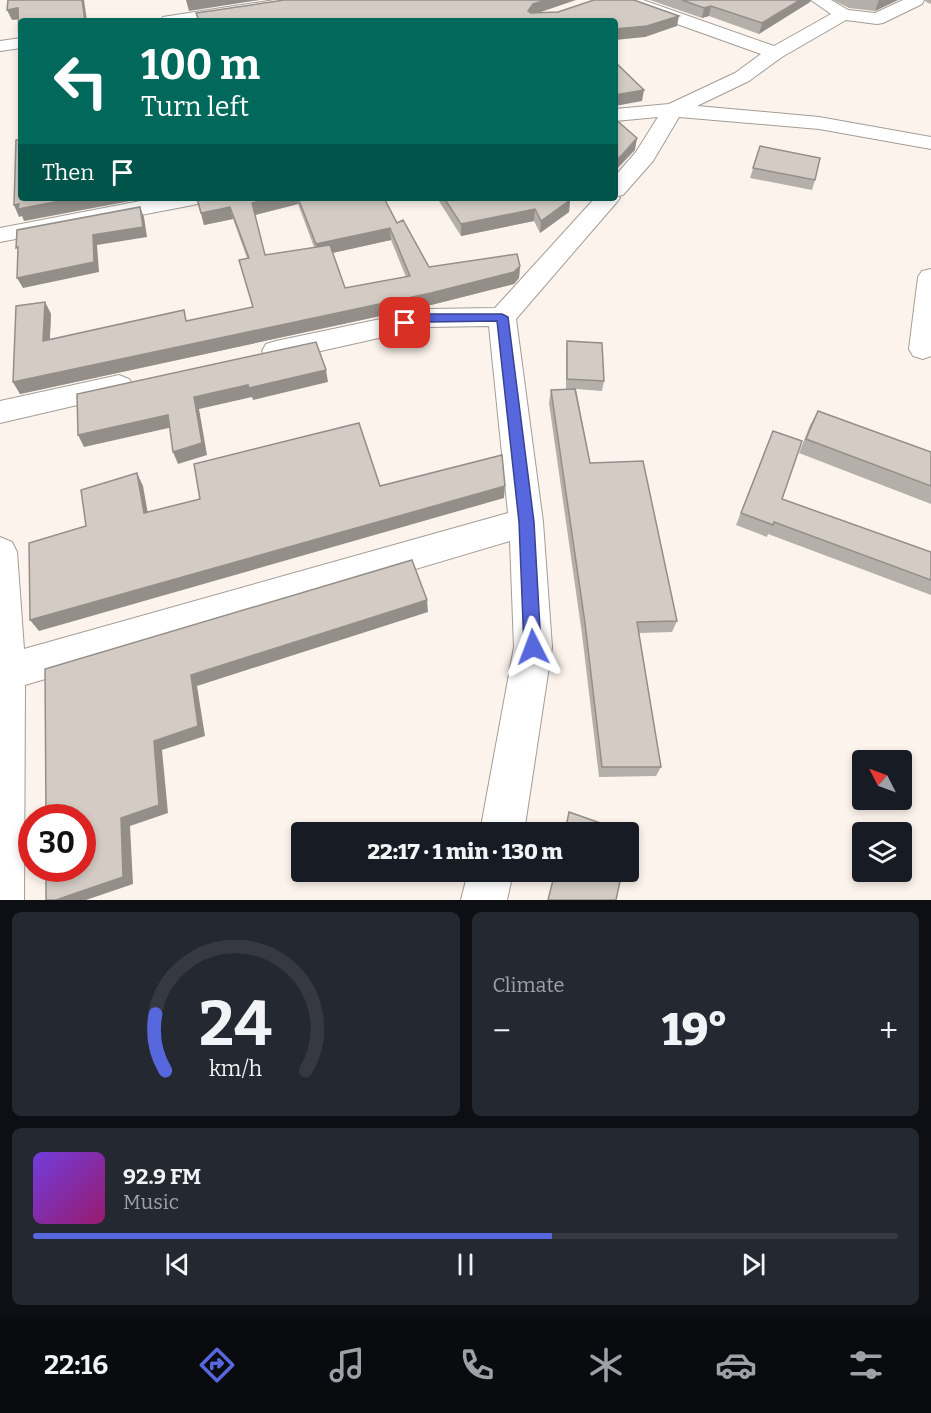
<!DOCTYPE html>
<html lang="en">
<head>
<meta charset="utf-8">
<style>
  :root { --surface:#171b24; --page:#242831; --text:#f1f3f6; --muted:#9ea1a6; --line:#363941; --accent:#5767dd }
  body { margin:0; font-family:Bitter,serif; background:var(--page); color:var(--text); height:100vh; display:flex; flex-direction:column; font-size:22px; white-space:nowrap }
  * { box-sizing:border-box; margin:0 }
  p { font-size:20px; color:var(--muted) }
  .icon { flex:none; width:33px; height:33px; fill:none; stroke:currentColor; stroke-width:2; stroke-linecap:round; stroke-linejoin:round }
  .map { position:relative; height:900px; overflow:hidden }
  .details { display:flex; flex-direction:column; gap:12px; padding:12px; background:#0d0f14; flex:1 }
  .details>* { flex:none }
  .guide { position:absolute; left:18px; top:18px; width:600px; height:183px; border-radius:6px; box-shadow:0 3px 9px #0003; background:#00695c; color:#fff; overflow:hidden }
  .needle { width:39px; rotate:312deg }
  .fabs { position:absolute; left:852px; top:750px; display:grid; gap:12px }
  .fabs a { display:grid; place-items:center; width:60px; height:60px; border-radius:6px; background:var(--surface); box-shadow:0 3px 9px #0003; font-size:30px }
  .speed { position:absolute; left:18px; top:804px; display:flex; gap:12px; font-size:30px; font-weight:700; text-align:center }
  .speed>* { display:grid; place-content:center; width:78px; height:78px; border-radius:50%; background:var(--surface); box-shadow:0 3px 9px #0003; line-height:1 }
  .speed .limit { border:9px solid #d22; background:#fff; color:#111 }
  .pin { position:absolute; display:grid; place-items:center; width:51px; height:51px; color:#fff; margin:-26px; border-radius:12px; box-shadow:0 3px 9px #0006 }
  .me { position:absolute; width:66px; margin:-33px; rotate:357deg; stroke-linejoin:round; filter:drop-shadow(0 0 4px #0008) }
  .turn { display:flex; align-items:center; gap:21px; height:126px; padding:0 24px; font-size:27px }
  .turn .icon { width:78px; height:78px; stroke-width:2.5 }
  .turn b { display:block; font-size:42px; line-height:51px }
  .then { display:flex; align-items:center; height:57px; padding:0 24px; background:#0003; gap:12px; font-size:22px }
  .big { font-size:45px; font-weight:800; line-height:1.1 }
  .details .tile { flex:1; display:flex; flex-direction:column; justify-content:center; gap:9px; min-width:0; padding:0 21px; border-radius:9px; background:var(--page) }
  .details .dial { align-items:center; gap:0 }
  .dial svg { height:156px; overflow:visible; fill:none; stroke:var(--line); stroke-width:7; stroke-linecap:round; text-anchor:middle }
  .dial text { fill:var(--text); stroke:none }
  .song { display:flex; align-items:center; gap:18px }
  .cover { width:72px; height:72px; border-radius:9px; background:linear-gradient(135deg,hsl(260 70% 55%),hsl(320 70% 35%)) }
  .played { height:6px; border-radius:3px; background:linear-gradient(90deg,var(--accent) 60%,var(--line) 60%) }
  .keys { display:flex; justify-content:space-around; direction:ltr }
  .heat { display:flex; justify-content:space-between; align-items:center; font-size:33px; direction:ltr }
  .details .tiles { flex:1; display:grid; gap:12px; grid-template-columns:1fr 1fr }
  .tile:last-child { grid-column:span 2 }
  .trip { position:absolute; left:291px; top:822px; width:348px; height:60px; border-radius:6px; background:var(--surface); box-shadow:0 3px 9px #0003; font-weight:800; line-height:60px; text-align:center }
  .tab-bar { display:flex; height:96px; justify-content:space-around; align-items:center; background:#090b0e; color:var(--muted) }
  .tab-bar .icon { width:42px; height:42px }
  .tab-bar .active { color:var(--accent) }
  .tab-bar b { font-size:27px; color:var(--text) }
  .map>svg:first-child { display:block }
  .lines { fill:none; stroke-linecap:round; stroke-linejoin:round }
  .minor-casing { stroke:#a49c96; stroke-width:2 }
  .minor { fill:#fff; fill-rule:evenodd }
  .wall { fill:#b5afa9; fill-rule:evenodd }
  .shaded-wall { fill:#948e89 }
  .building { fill:#d3cbc4; stroke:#948e89; stroke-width:1.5 }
  .route { fill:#5767dd; stroke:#394390; stroke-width:1.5 }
</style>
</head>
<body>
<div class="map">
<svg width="931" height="900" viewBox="0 0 931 900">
  <rect width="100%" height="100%" fill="#fcf3ec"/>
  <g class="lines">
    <defs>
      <g id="minor">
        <path d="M275,0H316L308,5L203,21H160L163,17L169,16Z"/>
        <path d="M619,0H643L774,46L831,14L811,0H831L848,10L875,13L903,0H924L922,4L883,23L877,24L846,20L782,57L749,81L697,106L819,117L931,137V149L819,129L679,117L653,161L623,195L618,196L620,198L616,203L516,319L543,522L552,647L524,832H480L514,647L510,541L25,685L24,900H0V537L12,542L17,552L24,649L508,513L489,326L428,327L276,361L266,358L262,351L266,344L276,341L428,309L495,308L595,198H615V176L636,152L658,117L615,121V109L669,104L735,73L761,54L621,4Z"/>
        <path d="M21,38V48L0,51V41Z"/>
        <path d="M156,198H205L201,203L193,205L0,242V228Z"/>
        <path d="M931,269V356L923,359L913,356L909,349L918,277L922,271Z"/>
        <path d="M119,375L129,379L134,386L129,393L0,423V401Z"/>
        <path d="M468,872H513L507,900H461Z"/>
      </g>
    </defs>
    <!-- minor casing -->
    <use href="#minor" class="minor-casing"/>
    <!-- minor -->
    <use href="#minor" class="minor"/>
  </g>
  <!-- wall -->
  <g class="wall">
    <path d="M650,0H811L810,2L759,34L709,16L702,18Z"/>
    <path d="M833,0H898L875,11L849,8Z"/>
    <path d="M925,0H931V4L926,2Z"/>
    <path d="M760,146L815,180L812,190L750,178Z"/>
    <path d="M197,198H384L397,223L429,267L520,266L519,278L514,284L431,305L20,394L13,382L45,302L51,314L50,339L188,321L253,307L247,258L233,219L204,225ZM298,204L314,247L265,255L255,215ZM391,240L406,277L345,288L333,253Z"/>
    <path d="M437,198H567L570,200L569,212L540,233L534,221L461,236Z"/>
    <path d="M567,341L604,381L602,391L576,389L590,463L677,621L672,632L639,633L661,767L656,776L599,777L582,634L549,403L551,390L566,389V351Z"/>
    <path d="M818,411L931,452V504L799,453L810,425Z"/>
    <path d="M773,431L782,499L931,552V595L768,534L767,537L736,525Z"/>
  </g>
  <!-- shaded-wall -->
  <g class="shaded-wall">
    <path d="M82,0H84L87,21H85Z"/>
    <path d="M186,0H260L189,11Z"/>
    <path d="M546,0H576L532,15L528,11L533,4Z"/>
    <path d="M800,0H811L810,2L759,34L762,23Z"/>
    <path d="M879,0H898L875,11Z"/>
    <path d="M711,6L709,16L702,18L704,8Z"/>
    <path d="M18,8L23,19L12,20L7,10Z"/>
    <path d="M679,16L677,26L645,37L615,40V29Z"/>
    <path d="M644,90L642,101L615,106V95Z"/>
    <path d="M637,138L635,150L615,171V161Z"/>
    <path d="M76,198H141V199L24,221L22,216L19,217L14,205Z"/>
    <path d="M272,198H297L298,204L255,215L252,203Z"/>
    <path d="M570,200L569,212L540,233L541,221Z"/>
    <path d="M140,207L144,217L147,237L97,245L99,272L23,288L17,278Z"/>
    <path d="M230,207L233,219L204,225L201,213Z"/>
    <path d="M535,209L534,221L461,236V224Z"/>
    <path d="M390,228L391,240L318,256L316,244Z"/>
    <path d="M520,266L519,278L514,284L431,305L20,394L13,382Z"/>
    <path d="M45,302L51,314L49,353L43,341Z"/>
    <path d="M326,370L328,382L253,400L252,397L199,409L207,455L178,464L173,452L194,397L248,385Z"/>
    <path d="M168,415L173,427L84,447L78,435Z"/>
    <path d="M137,473L143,486L150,525L144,513Z"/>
    <path d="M505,486L504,498L39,631L30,620Z"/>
    <path d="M427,600L428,612L197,686L205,736L162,750L168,813L130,826L133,884L86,900H56L121,818L154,741L191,675Z"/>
  </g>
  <!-- building -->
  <g class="building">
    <path d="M8,0H82L85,21H21V108L18,8L7,10Z"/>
    <path d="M284,0H546L533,4L528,11L531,13L558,12L594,0H634L679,16L647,26L615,29V21H199L196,13Z"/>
    <path d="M682,0H800L762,23L711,6L704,8Z"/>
    <path d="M615,62L644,90L615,95Z"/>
    <path d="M615,119L637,138L622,155L615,161Z"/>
    <path d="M21,139V198H76L18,209L19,204L14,205L16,140Z"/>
    <path d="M760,146L820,158L815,180L753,168Z"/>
    <path d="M197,198H272L252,203L265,255L330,245L345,288L410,276L390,228L316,244L298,198H384L397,223L403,220L429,267L517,254L520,266L514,272L431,293L13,382L16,306L45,302L43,341L184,310L186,321L253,307L239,260L249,258L230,207L201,213Z"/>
    <path d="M444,198H567L570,200L541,221L535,209L461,224Z"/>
    <path d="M140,207L143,227L93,235L94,262L17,278L18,247L16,248L17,230Z"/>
    <path d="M567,341L602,343L604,381L567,379Z"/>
    <path d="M316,342L326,370L249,388L248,385L194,397L202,443L173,452L168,415L78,435L77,394Z"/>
    <path d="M575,389L590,463L643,461L677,621L637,622L661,767H602L585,623L551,390Z"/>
    <path d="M818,411L931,452V486L806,439Z"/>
    <path d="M359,423L380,486L502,455L505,486L30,620L29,543L86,526L81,490L137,473L144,513L200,499L194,464Z"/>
    <path d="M773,431L802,441L782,499L931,552V580L774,522L773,525L741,513Z"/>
    <path d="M412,560L427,600L191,675L198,726L154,741L159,805L121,818L123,877L56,900H46V868H82V818H46L45,669Z"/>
    <path d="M569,812L629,833L628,837V832H565Z"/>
    <path d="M555,872H622L616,900H548Z"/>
  </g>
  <!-- route -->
  <path class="route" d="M428,314H502L508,317L534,522L541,647L538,652L533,654L527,652L524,647L519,522L497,321L428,322L405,327L400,323L401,320Z"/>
</svg>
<div class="fabs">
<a><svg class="needle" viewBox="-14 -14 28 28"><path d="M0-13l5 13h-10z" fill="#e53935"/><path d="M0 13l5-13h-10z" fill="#9ea1a6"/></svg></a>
<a><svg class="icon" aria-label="layers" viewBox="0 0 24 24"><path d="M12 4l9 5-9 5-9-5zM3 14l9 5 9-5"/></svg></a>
</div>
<div class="speed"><div class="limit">30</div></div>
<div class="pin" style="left:405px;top:323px;background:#d93025"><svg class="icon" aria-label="arrive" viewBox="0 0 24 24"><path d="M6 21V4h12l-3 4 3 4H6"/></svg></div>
<svg class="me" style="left:533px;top:647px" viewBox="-20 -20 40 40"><path d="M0-17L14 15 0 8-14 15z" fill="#5767dd" stroke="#fff" stroke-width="4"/></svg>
<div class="trip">22:17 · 1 min · 130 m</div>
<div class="guide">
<div class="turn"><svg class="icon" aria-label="left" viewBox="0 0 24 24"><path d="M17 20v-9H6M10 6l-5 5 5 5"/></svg><div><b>100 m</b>Turn left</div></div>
<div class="then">Then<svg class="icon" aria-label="arrive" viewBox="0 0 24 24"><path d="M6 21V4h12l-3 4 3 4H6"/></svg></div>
</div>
</div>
<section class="details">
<div class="tiles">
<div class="tile dial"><svg viewBox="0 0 100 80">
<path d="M14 69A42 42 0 1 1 86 69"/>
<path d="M14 69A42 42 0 0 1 9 40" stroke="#5767dd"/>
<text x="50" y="56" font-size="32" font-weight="700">24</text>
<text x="50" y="72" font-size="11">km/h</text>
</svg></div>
<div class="tile"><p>Climate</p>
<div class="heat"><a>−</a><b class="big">19°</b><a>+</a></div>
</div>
<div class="tile">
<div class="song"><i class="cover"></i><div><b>92.9 FM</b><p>Music</p></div></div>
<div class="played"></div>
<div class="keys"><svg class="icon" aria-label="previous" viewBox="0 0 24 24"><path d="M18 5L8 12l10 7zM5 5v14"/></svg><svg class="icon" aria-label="pause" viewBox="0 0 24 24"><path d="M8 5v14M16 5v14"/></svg><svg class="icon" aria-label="next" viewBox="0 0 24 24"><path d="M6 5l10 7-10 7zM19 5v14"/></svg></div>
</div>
</div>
</section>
<nav class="tab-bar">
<b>22:16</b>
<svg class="icon active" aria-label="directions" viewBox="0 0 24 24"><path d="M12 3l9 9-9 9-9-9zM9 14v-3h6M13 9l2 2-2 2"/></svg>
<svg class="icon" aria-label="music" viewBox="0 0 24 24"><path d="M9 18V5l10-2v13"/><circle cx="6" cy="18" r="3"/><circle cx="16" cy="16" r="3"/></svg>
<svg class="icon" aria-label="phone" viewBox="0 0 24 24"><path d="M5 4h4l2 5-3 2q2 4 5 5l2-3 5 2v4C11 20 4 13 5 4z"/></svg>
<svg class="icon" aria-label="climate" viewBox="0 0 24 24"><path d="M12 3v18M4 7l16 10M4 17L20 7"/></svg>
<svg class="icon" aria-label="car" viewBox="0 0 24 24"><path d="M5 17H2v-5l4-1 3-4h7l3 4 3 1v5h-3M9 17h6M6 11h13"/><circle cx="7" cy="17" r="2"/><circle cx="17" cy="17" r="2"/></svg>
<svg class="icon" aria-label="filters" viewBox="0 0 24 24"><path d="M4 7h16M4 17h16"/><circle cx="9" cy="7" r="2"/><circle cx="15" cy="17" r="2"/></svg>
</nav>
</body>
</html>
